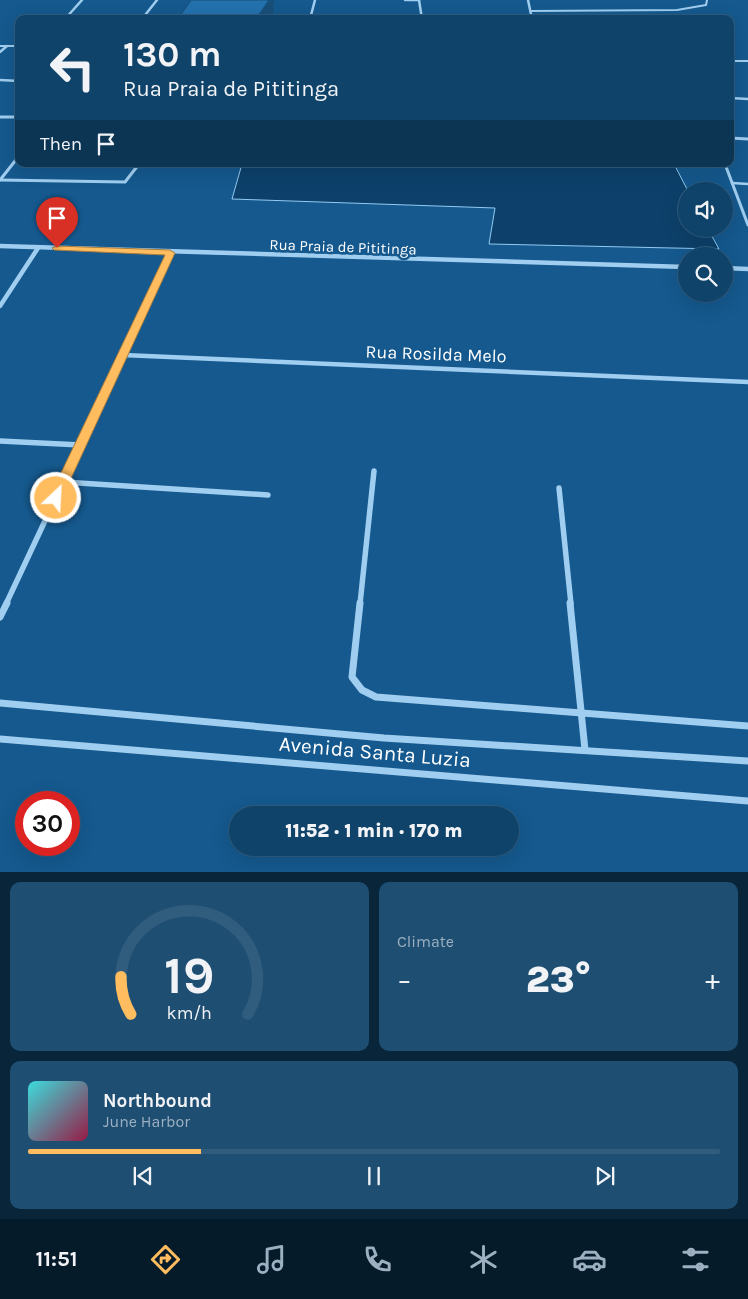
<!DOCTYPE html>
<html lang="en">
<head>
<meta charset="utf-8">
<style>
  :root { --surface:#10436a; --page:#1e4e72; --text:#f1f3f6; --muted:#9cb0c1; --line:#305c7e; --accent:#ffbd5f }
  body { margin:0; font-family:Karla,sans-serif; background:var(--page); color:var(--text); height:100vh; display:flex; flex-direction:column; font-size:19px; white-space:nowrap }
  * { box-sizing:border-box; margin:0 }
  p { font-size:16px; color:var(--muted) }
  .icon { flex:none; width:28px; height:28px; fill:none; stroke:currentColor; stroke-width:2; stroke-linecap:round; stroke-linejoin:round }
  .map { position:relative; height:872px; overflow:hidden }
  .sheet { display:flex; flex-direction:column; gap:10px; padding:10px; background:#09253a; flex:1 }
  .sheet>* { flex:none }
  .hud { position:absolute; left:15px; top:15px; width:719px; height:152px; border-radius:10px; box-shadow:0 5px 20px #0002,0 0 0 1px var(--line); background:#10436a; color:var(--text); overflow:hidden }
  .tools { position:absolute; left:678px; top:182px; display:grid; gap:10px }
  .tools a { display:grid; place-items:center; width:55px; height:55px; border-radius:50%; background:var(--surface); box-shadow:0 5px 20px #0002,0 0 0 1px var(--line); font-size:25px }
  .speed { position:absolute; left:15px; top:791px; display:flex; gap:10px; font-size:25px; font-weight:700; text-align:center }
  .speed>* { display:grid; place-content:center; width:65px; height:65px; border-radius:50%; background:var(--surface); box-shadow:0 5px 20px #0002,0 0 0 1px var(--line); line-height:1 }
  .speed .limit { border:8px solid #d22; background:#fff; color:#111 }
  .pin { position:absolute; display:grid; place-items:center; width:42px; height:42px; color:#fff; margin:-51px -21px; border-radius:50% 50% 50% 0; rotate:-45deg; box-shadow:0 0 5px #0007 }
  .pin .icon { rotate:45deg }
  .me { position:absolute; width:55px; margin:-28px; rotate:25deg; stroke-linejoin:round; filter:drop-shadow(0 0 4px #0008) }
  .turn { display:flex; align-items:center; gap:18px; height:105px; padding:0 25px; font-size:22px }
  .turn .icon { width:65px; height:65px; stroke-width:2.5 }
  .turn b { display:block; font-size:35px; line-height:42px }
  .then { display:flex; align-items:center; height:48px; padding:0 25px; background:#0003; gap:10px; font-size:19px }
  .big { font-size:38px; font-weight:800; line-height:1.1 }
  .sheet .widget { flex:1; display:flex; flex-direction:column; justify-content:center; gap:8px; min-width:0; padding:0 18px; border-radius:10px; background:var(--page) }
  .sheet .dial { align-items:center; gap:0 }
  .dial svg { height:130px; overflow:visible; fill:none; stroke:var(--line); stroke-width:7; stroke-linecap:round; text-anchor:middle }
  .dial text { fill:var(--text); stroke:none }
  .song { display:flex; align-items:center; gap:15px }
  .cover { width:60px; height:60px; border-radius:8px; background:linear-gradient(135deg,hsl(180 70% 55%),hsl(340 70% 35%)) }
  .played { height:5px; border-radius:2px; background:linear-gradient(90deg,var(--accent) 25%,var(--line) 25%) }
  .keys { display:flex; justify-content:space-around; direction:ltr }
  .heat { display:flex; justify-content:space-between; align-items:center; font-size:28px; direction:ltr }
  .sheet .tiles { flex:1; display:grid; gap:10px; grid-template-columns:1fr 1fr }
  .widget:last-child { grid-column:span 2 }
  .trip { position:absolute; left:229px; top:806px; width:290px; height:50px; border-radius:25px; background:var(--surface); box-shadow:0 5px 20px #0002,0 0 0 1px var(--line); font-weight:800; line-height:50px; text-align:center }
  .tabs { display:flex; height:80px; justify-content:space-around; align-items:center; background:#061b2a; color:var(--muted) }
  .tabs .icon { width:35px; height:35px }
  .tabs .current { color:var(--accent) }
  .tabs b { font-size:22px; color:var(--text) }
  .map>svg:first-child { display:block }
  .water { fill:#0d416b; stroke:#92cbf3 }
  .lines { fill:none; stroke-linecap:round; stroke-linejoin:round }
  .service-far1 { stroke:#a0cef0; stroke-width:2 }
  .service { stroke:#a0cef0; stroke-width:2.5 }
  .minor-far4 { stroke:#a0cef0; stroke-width:2.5 }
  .minor-far3 { stroke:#a0cef0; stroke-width:3 }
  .minor-far2 { stroke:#a0cef0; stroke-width:4.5 }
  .minor-far1 { stroke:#a0cef0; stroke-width:5.5 }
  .minor { stroke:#a0cef0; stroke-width:7 }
  .tertiary { fill:#a0cef0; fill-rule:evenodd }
  .shaded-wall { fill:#184f79 }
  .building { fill:#2371ad; stroke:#184f79 }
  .route { fill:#ffbd5f; stroke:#a67b3e }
  .labels { text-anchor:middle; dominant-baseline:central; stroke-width:5; stroke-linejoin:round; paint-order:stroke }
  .far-street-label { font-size:15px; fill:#fff; stroke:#15598e }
  .street-label { font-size:18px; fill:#fff; stroke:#15598e }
  .near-street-label { font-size:21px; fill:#fff; stroke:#15598e }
</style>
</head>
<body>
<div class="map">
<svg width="748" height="872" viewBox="0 0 748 872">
  <rect width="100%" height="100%" fill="#15598e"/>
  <!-- water -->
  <path class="water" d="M242,164H674L688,191H686V229H708L719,249L489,244L495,208L232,199Z"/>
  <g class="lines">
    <!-- service-far1 -->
    <path class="service-far1" d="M530,11L677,10L706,5L707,0"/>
    <!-- service -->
    <path class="service" d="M732,183L748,184"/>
    <!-- minor-far4 -->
    <g class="minor-far4">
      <path d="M405,0H419"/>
      <path d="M419,0L422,19"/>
      <path d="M528,0L532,19"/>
      <path d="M65,19L82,0"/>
      <path d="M142,19L157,0"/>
      <path d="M310,19L315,0"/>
      <path d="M0,52L7,46"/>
      <path d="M0,80L19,81"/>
      <path d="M730,98L748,99"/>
    </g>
    <!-- minor-far3 -->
    <g class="minor-far3">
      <path d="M0,117H19"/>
      <path d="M730,138L748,139"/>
      <path d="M725,164L748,225"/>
      <path d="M0,180L125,182L139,164"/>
      <path d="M0,180L19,156"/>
    </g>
    <!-- minor-far2 -->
    <g class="minor-far2">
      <path d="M0,246L686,267"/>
      <path d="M724,268L748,269"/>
      <path d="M0,306L38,248"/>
      <path d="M123,355L748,382"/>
      <path d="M104,394L170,253"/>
    </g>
    <!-- minor-far1 -->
    <g class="minor-far1">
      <path d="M0,441L81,445"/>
      <path d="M63,482L268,495"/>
      <path d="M559,488L571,604"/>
      <path d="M6,604L105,393"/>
      <path d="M360,604L374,471"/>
    </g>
    <!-- minor -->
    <g class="minor">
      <path d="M360,603L352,677L362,690L376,697L748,726"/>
      <path d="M570,603L585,750"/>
      <path d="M0,617L7,603"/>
      <path d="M0,703L384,738L748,761"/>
      <path d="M0,739L748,801"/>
    </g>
    <!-- tertiary -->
    <g class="tertiary">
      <rect x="0" y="45" width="19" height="2"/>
      <rect x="730" y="60" width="18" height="2"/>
    </g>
  </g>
  <!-- shaded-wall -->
  <path class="shaded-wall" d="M268,0H275L273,4L274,11L268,19H256Z"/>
  <!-- building -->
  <path class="building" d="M191,0H269L256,19H178Z"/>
  <!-- route -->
  <path class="route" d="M57,246L170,250L175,253L62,498L56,503L49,498L165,255L54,250L52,248Z"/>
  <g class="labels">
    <!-- far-street labels -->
    <g class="far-street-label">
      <text transform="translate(343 247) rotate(2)">Rua Praia de Pititinga</text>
    </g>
    <!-- street labels -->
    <g class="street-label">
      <text transform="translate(436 354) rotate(2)">Rua Rosilda Melo</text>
    </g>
    <!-- near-street labels -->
    <g class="near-street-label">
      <text transform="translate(375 752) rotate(5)">Avenida Santa Luzia</text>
    </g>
  </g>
</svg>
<div class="tools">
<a><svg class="icon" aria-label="sound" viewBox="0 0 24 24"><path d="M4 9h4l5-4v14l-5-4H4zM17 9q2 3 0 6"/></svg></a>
<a><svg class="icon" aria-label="search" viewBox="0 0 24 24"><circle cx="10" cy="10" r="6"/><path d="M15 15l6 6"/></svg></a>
</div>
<div class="speed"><div class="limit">30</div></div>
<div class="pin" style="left:57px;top:248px;background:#d93025"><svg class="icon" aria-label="arrive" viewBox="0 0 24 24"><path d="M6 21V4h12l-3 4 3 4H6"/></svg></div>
<svg class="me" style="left:56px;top:498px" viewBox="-20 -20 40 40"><circle r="17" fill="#ffbd5f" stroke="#fff" stroke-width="3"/><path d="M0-11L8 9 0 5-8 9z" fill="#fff"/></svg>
<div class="trip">11:52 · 1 min · 170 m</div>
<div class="hud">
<div class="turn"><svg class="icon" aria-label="left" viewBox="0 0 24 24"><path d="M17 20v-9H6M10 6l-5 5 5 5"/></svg><div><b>130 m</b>Rua Praia de Pititinga</div></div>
<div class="then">Then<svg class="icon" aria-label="arrive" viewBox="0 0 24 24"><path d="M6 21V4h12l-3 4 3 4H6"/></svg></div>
</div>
</div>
<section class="sheet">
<div class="tiles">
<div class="widget dial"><svg viewBox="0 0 100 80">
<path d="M14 69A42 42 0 1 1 86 69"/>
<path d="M14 69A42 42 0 0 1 8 46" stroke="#ffbd5f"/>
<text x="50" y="56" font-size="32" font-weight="700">19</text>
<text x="50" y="72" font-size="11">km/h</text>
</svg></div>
<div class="widget"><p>Climate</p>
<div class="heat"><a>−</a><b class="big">23°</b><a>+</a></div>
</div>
<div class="widget">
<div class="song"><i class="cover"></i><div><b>Northbound</b><p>June Harbor</p></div></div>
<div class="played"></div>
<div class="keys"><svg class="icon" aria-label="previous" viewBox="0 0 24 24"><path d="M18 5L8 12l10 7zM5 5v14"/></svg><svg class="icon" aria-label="pause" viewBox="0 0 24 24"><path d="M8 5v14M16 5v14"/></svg><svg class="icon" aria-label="next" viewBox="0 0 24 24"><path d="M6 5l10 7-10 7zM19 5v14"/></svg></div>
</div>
</div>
</section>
<nav class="tabs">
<b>11:51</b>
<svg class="icon current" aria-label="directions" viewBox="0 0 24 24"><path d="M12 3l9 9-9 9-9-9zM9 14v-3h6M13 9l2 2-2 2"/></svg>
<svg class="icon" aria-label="music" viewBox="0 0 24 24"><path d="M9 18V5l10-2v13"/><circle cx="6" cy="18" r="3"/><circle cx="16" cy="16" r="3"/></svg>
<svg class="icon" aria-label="phone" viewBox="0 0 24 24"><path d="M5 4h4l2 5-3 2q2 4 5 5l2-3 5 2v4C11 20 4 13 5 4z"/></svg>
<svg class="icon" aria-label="climate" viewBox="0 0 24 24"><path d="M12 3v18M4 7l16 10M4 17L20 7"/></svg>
<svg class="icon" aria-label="car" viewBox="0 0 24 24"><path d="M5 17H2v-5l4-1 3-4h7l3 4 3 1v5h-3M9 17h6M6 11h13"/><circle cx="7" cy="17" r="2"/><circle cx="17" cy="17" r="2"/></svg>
<svg class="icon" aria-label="filters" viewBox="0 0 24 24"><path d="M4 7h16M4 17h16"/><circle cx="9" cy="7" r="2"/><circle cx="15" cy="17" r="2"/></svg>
</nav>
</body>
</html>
